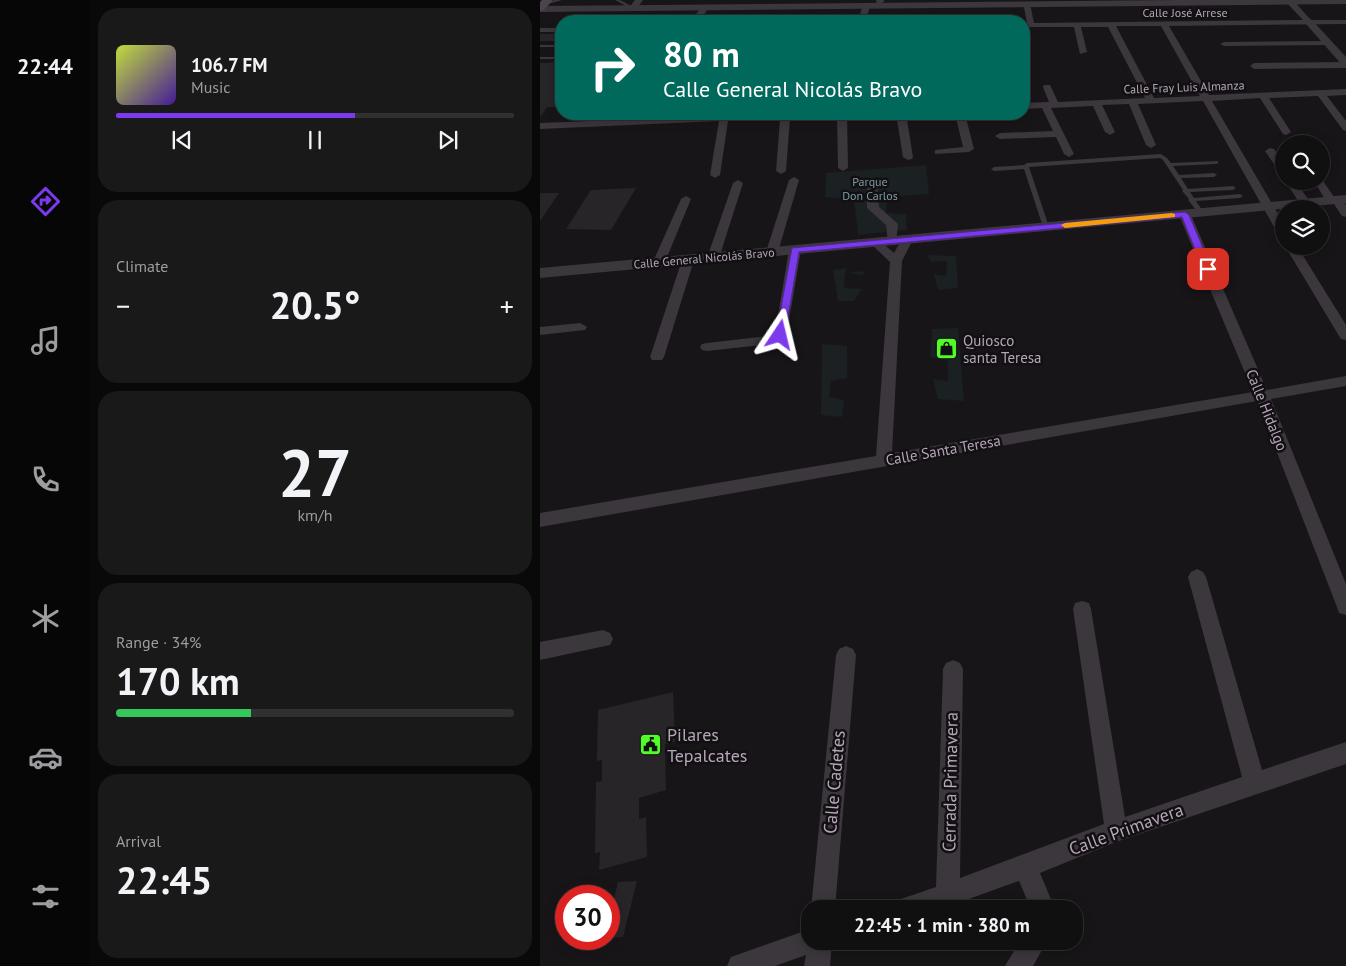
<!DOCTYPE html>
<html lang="en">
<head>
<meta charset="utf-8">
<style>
  :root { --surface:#111011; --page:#1a191a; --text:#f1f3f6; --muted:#9c9d9f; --line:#303031; --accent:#7c3aed }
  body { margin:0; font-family:"PT Sans",sans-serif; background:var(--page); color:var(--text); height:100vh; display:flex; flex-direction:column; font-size:19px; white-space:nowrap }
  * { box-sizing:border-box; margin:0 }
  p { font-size:16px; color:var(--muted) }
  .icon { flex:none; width:28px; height:28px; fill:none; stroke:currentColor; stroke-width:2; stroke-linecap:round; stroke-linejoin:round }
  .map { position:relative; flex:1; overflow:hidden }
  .panel { display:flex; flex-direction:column; gap:8px; padding:8px; background:#090909; width:450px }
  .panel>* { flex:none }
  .guide { position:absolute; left:15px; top:15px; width:475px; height:105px; border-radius:20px; box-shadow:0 2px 12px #0003,0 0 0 1px var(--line); background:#00695c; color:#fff; overflow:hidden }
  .buttons { position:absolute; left:735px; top:135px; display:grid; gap:10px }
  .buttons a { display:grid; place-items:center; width:55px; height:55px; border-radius:50%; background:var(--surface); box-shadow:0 2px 12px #0003,0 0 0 1px var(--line); font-size:25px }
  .speed { position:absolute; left:15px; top:885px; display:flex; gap:10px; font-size:25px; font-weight:700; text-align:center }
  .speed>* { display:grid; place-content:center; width:65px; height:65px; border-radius:50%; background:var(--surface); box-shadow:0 2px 12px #0003,0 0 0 1px var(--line); line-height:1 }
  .speed .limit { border:8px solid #d22; background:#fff; color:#111 }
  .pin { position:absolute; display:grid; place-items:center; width:42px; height:42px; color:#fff; margin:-21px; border-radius:10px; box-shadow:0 2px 8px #0006 }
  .me { position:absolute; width:55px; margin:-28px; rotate:10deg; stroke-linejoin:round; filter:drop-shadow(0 0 4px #0008) }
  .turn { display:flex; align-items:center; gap:18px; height:105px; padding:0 25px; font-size:22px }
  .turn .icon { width:65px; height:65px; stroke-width:2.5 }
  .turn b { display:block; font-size:35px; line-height:42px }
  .big { font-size:38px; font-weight:700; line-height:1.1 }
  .panel .tile { flex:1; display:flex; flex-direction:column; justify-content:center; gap:8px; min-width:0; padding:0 18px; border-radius:20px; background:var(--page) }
  .panel .dial { align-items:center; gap:0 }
  .dial b { font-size:65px; line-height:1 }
  .song { display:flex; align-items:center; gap:15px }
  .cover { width:60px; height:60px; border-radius:8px; background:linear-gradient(135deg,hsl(70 70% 55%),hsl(260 70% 35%)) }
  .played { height:5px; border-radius:2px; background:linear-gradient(90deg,var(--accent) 60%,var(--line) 60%) }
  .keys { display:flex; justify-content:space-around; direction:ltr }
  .heat { display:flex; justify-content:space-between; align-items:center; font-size:28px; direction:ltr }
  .charge { height:8px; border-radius:4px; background:linear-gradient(90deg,#34c759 34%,var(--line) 0) }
  .trip { position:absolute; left:261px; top:900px; width:282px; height:50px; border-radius:20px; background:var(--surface); box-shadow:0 2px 12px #0003,0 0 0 1px var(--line); font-weight:700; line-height:50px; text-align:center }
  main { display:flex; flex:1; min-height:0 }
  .tab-bar { display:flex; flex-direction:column; width:90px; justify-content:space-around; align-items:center; background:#070607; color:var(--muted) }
  .tab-bar .icon { width:35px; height:35px }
  .tab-bar .current { color:var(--accent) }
  .tab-bar b { font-size:22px; color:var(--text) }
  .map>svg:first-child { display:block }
  .green { fill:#1b2023 }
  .building { fill:#282528 }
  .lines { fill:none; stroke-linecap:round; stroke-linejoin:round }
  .service { fill:#3c363d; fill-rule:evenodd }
  .minor { fill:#3c363d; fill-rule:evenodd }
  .tertiary { fill:#3c363d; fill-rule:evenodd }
  .secondary { fill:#4c444d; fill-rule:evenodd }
  .route { fill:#7c3aed; stroke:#51269a }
  .slow { fill:#f59e0b }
  .labels { text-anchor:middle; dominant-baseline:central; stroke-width:5; stroke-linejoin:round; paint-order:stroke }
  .far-street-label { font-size:12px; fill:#b5a6b8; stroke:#121012 }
  .far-park-label { font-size:12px; fill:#7c9ca4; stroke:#121012 }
  .poi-label { font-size:15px; fill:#b5a6b8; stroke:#121012; text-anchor:start }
  .street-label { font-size:15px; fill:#b5a6b8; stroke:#121012 }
  .near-poi-label { font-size:18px; fill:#b5a6b8; stroke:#121012; text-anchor:start }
  .near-street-label { font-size:18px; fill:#b5a6b8; stroke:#121012 }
</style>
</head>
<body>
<main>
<nav class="tab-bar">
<b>22:44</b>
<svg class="icon current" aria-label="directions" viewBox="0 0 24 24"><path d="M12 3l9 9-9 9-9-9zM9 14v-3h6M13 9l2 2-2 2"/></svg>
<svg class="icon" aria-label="music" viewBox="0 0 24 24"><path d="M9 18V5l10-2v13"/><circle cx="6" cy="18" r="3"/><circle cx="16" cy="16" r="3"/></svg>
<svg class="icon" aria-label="phone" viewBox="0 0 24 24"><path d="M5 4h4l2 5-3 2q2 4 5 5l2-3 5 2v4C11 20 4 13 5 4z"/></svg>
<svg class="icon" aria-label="climate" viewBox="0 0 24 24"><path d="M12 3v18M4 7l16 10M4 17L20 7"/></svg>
<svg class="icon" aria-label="car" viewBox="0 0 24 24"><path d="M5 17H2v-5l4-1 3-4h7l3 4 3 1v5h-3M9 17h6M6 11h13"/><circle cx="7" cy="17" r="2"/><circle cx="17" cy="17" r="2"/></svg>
<svg class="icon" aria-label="filters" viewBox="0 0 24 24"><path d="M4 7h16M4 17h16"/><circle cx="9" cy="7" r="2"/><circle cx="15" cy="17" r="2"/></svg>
</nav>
<section class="panel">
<div class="tile">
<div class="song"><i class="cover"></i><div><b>106.7 FM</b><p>Music</p></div></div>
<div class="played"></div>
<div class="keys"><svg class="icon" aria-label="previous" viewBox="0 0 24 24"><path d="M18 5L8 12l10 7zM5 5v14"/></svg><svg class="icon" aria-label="pause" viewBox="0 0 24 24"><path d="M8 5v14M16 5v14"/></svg><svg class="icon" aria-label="next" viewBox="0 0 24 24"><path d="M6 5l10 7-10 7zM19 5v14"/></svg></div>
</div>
<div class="tile"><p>Climate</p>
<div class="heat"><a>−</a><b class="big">20.5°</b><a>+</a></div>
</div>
<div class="tile dial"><b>27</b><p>km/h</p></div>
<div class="tile"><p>Range · 34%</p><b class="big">170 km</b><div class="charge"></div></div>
<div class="tile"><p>Arrival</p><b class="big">22:45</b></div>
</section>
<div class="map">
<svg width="806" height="966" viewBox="0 0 806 966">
  <rect width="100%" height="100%" fill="#171517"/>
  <!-- green -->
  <g class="green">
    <path d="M386,165L389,194L347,197L346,213L366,214L367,230L318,235L314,199L285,197L286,173Z"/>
    <path d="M387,255L416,256L418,288L398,290L394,274L406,276L407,261L391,262Z"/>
    <path d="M306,268V273L324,271L323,275L305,273L304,288L322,289L314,301H298L293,270Z"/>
    <path d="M418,328L424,401L398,399L393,379L408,381V361L390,357L392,329Z"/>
    <path d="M282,344L307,346V378L291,381L289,397L304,400L302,417L281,415Z"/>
  </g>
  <!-- building -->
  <g class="building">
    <path d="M0,34H21V36L17,41H0Z"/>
    <path d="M21,62V107H7L0,117V63Z"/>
    <path d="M96,188L71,230L26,229L51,190Z"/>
    <path d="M1,193H19L0,221V194Z"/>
    <path d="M133,692L135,742L125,744L126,790L99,798V819L106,817L107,857L59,870L60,852L55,853L56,782L62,781V760L57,761L58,710Z"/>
    <path d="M97,881L83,937L69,938V919L78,882Z"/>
  </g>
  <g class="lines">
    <!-- service -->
    <g class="service">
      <path d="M15,0H22L4,5L2,4Z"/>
      <path d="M75,0H80L95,8L92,9Z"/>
      <rect x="0" y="45" width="21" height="2"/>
      <rect x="0" y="57" width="21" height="2"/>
      <path d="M621,154L627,158L631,163L678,161V163L676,164L633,166L639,175L674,173L677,175L674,177L641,178L648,189L693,186L696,188L693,190L650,192L654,198L700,194L703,196L700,198L656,201L664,213L659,214L648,200L649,199L642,191L643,190L623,160L620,158L489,167L509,227L506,229L503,227L484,169L454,171L451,169L454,167L484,165L487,163Z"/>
    </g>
    <!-- minor -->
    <g class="minor">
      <path d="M95,0H103L96,10H90L89,8Z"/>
      <path d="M336,0H344V2L337,4Z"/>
      <path d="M749,0H753L771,20H806V24L629,26L669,95L806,89V95L787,96L806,121V131L803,130L778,96L729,98L751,132L746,135L743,134L720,98L672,101L744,224V237L738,234L663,101L598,104L616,145L611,148L606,145L589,104L562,105L575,132L570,135L565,132L553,106L511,108L534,154L529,157L524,154L516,137L460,139L455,136L460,133L513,131L502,108L484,109V103L509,102L503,87L504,85H510L518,102L605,98L568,27H541L547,52L540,54L534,27H484V23H487L483,2L490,4L494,23L763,20L746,2ZM576,26H621L660,96L614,98Z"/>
      <path d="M323,4L330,6L326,21H318Z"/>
      <path d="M162,5L169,7L160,21H152Z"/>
      <rect x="0" y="28" width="21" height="4"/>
      <path d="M788,41H791V45L684,46L680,44L684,42Z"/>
      <path d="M806,62V68L714,69L710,66L714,63Z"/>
      <path d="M227,114H294L289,117L250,118L246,171L241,174L236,171L240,119L188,121L180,175L175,178L170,175L179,121L0,129V123Z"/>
      <path d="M297,114H307L308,168L303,171L298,168Z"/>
      <path d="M356,114H366L373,157L372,159L368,160L363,157Z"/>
      <path d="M415,114H425L434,149L429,152L395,154V150L423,147Z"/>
      <path d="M730,148L734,149L744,163V174L740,173L725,151Z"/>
      <path d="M254,177L259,180L238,252L232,256L228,255L226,252L249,180Z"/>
      <path d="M332,177L337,180L339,207L358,224L356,242H348L346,225L327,208V180Z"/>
      <path d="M781,178L794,197L801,198L806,205V217L802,216L794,204L787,203L786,201L774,181H781Z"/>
      <path d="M198,180L203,183L179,258L173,262L169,261L167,258L193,183Z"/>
      <path d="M745,181H755L771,203L769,205H761Z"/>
      <path d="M146,196L151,199L125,262L123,265H115L113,262L141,199Z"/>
      <path d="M645,212L651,215L727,390L806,376V386L731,399L806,584V615L799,613L797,607L717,401L0,527V513L336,456L350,262L329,242L335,238L339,240L354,253L363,237H371L373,239L362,261L352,453L713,392L639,215Z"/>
      <path d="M255,246L261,250L246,338L232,344L167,351L162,350L160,347L162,344L167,343L229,336L235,333L249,250Z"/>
      <path d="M745,246H757L806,325V340L801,339L799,336Z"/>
      <path d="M148,256L154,260L124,357L122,360H112L110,357L142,260Z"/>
      <path d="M40,323L47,327L45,330L0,335V327Z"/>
      <path d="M657,569L663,572L666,577L722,770L806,742V764L576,842L500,873L515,909H491L479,881L401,909H355L358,900L396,887L403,669L406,663L413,660L420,663L423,669L420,878L564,824L533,609L535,603L542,601L549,603L551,609L585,817L702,777L648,577L651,572Z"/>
      <path d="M63,630L70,633L73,639L70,645L0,660V642Z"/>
      <path d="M306,646L313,649L316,655L295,909H271L296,655L299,649Z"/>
      <path d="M270,929V941H292L290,966H264L266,955L235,966H187L191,957Z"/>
      <path d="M480,941H507L493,966H465Z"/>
    </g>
    <!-- tertiary -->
    <g class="tertiary">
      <path d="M636,0H806V4L0,12V6Z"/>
      <path d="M769,19L772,20L806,57V66L802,65L766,24V20Z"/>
      <path d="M806,195V203L0,278V268Z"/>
    </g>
    <!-- secondary -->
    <path class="secondary" d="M2,0H13L4,10L0,11V2Z"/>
  </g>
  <!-- route -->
  <path class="route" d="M645,212L649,215L672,269L671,271L663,269L642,217L259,252L245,335L240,338L236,335L252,248Z"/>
  <!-- slow -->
  <path class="slow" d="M632,213L635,214V217L525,228L521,225L525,223Z"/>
  <!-- icons -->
  <defs>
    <symbol id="shop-square" viewBox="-11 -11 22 22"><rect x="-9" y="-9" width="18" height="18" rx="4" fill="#51fc29" stroke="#121012"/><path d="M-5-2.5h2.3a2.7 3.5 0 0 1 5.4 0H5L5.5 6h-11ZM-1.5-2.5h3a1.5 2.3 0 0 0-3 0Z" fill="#111"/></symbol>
    <symbol id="civic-square" viewBox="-11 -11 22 22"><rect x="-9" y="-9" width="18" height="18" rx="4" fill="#51fc29" stroke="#121012"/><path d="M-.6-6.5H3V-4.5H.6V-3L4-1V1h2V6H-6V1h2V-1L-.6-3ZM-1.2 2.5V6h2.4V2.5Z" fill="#111"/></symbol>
  </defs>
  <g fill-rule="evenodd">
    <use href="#shop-square" x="394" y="336" width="25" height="25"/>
    <use href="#civic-square" x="98" y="732" width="25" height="25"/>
  </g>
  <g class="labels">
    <!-- far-street labels -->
    <g class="far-street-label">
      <text x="645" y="12">Calle José Arrese</text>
      <text transform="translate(644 87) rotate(-2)">Calle Fray Luis Almanza</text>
      <text transform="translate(164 258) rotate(-5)">Calle General Nicolás Bravo</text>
    </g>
    <!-- far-park labels -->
    <g class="far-park-label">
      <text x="330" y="181">Parque<tspan x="330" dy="14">Don Carlos</tspan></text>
    </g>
    <!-- poi labels -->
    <g class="poi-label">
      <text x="423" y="340">Quiosco<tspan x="423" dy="17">santa Teresa</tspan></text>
    </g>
    <!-- street labels -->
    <g class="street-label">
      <text transform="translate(727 410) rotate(68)">Calle Hidalgo</text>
      <text transform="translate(403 450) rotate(-10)">Calle Santa Teresa</text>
    </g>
    <!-- near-poi labels -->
    <g class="near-poi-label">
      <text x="127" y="734">Pilares<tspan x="127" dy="21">Tepalcates</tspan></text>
    </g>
    <!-- near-street labels -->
    <g class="near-street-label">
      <text transform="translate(294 782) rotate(-85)">Calle Cadetes</text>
      <text transform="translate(410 782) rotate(-89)">Cerrada Primavera</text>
      <text transform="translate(586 829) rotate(-20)">Calle Primavera</text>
    </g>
  </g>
</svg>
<div class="buttons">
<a><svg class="icon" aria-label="search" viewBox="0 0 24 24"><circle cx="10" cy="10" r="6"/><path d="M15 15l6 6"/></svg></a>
<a><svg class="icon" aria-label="layers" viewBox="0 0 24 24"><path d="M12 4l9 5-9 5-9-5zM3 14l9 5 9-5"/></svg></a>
</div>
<div class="speed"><div class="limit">30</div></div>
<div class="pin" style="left:668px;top:269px;background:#d93025"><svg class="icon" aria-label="arrive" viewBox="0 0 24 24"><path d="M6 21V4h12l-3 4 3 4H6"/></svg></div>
<svg class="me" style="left:240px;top:335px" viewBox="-20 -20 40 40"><path d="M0-17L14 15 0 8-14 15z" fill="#7c3aed" stroke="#fff" stroke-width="4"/></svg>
<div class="trip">22:45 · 1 min · 380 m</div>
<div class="guide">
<div class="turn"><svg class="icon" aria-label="right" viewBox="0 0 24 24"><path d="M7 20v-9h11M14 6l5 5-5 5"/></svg><div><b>80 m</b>Calle General Nicolás Bravo</div></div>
</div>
</div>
</main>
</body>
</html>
